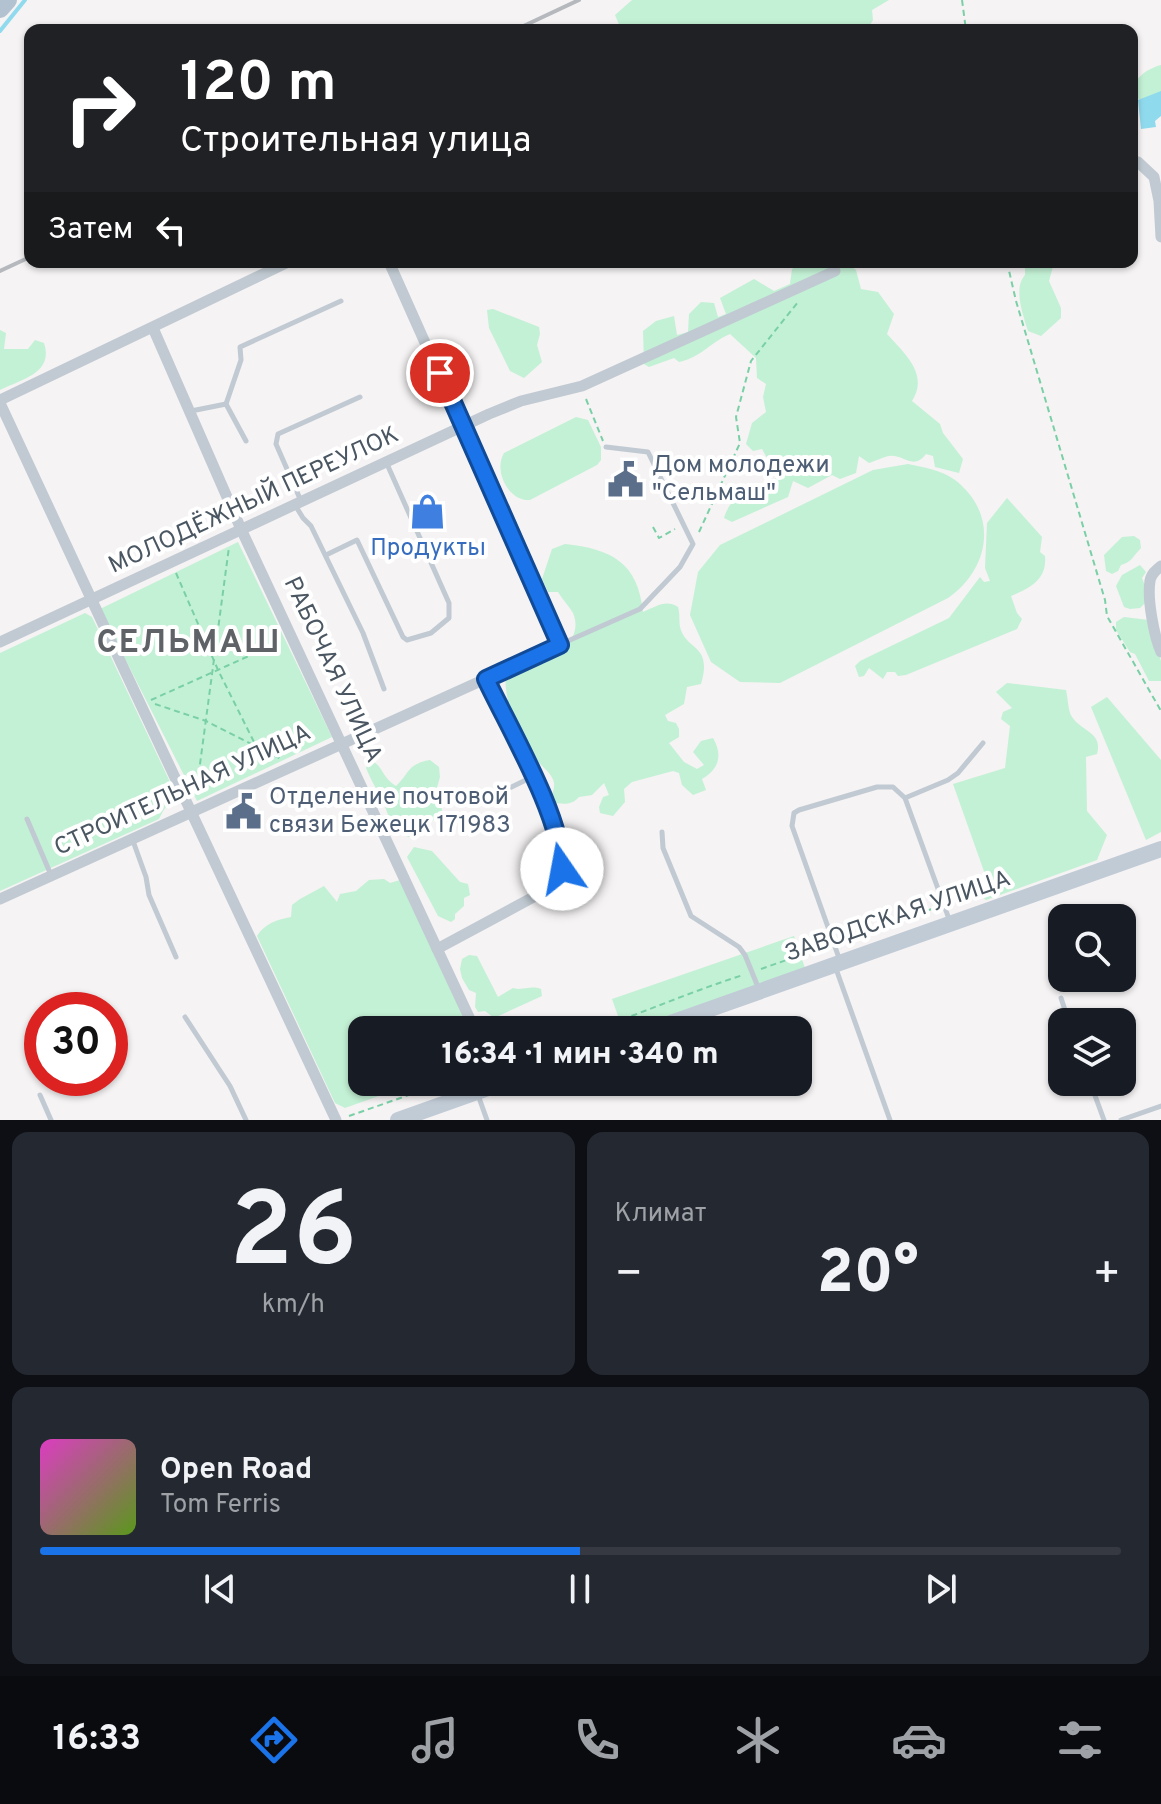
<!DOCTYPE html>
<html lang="ru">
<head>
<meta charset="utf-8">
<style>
  :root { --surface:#171b24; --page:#242831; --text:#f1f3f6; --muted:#9ea1a6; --line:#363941; --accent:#1a73e8 }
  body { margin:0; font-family:Overpass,sans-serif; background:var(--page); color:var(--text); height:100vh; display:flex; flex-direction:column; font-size:30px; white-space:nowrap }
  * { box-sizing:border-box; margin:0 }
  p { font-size:26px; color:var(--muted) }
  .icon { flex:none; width:44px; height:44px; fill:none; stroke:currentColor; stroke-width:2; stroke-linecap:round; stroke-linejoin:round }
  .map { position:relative; height:1120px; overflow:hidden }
  .details { display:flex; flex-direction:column; gap:12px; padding:12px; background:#0d0f14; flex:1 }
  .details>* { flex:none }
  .banner { position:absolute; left:24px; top:24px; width:1114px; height:244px; border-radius:16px; box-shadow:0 2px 6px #0004; background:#202124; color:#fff; overflow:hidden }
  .controls { position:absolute; left:1048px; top:904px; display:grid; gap:16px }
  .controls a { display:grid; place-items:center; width:88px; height:88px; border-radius:16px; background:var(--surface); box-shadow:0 2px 6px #0004; font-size:40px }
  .speed { position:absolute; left:24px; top:992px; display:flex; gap:16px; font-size:40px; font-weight:700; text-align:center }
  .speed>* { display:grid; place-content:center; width:104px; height:104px; border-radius:50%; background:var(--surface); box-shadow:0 2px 6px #0004; line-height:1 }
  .speed .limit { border:12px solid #d22; background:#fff; color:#111 }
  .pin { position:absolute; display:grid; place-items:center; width:68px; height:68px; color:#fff; margin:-34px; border:4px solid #fff; border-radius:50%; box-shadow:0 2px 8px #0007 }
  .me { position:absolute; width:88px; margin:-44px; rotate:348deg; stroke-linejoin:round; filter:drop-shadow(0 0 6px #0008) }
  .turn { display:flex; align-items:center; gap:28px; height:168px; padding:0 24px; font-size:36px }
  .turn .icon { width:104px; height:104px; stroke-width:2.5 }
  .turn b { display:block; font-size:56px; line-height:68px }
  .then { display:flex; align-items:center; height:76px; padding:0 24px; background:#0003; gap:16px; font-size:30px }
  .big { font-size:60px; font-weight:800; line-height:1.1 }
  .details .card { flex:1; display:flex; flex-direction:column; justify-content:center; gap:12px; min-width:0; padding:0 28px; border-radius:16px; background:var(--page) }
  .details .dial { align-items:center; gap:0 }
  .dial b { font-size:104px; line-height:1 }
  .song { display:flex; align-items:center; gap:24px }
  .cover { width:96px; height:96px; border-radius:12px; background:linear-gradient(135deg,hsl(310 70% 55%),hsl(90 70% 35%)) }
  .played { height:8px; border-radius:4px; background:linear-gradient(90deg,var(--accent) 50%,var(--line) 50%) }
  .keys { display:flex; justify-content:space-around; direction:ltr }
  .heat { display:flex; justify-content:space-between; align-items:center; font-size:44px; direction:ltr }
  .details .tiles { flex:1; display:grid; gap:12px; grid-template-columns:1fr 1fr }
  .card:last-child { grid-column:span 2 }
  .trip { position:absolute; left:348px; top:1016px; width:464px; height:80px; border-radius:16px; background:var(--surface); box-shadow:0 2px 6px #0004; font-weight:800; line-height:80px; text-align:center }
  .menu { display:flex; height:128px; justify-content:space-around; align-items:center; background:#090b0e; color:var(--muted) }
  .menu .icon { width:56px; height:56px }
  .menu .selected { color:var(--accent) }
  .menu b { font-size:36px; color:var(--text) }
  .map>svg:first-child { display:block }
  .green { fill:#c3f1d5 }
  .water { fill:#90daee }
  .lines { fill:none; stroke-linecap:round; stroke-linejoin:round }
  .stream { stroke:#90daee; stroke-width:4 }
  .path { stroke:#7ad0a6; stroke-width:2; stroke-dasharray:6 4; stroke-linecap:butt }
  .lane { stroke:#c1cad2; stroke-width:5 }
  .street { stroke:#c1cad2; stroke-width:11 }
  .secondary { stroke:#c1cbd6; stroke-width:16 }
  .primary { stroke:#b3c2d1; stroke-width:18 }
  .rail { stroke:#b5b8bd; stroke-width:4 }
  .route-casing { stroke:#114b97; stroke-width:20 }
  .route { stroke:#1a73e8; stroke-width:14 }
  .labels { text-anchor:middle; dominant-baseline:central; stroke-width:8; stroke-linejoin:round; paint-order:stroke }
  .service-label { font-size:24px; fill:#4e5e75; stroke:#fff; text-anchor:start }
  .street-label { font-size:24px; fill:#4a5661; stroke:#fff }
  .shop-label { font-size:24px; fill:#366cbe; stroke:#fff }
  .district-label { font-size:32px; font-weight:bold; letter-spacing:2px; fill:#5f6368; stroke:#fff }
</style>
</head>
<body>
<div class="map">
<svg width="1161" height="1120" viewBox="0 0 1161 1120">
  <rect width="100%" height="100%" fill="#f5f3f3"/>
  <!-- green -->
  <g class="green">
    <path d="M632,0H889L872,10L873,20L867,30H619L620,27L615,15Z"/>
    <path d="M1161,65V99L1144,101L1132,96C1132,79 1146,69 1161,65Z"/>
    <path d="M802,262H846L856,270L861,289L878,292L894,314L887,334C905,354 929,374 912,401L940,424L943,433L963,459L959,473L935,467L933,456L926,454C913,471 904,454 889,456C883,457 875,461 869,463L859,456L856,473L840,479L832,475L808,488L793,481L788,497L732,522L724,518C731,494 749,493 771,487L777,476L762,449L753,451L746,444L752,423L766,412L763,397L766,384L757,378L756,358L730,334C709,343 702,357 679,362L674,358L649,367L644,364L643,331L656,321L674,316L677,335L688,332L689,314L701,302L714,303L718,317L726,314L720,298L754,279L774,291L790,284L792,269Z"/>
    <path d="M1025,262L1054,263L1049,281L1061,308V318L1041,336L1028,331C1023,315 1013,288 1025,275Z"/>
    <path d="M493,309L539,327L540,334L537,345L542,362L524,378L510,371L489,328L487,310Z"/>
    <path d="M0,330L6,333L4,349H28L35,340L44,343C54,373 22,379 0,390Z"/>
    <path d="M576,417L588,420L601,447V460L597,465L530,500C509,502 493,471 504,453Z"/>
    <path d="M908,464C927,468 947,471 961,485C999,520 987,571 948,598L780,683L740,682L711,662L690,615L698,572L720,545L873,470Z"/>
    <path d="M1007,498L1042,537L1040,552L1045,556C1047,580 1030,588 1011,596L1017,613L1022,619L1017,629L906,675L898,676L895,672H887L883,679L869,668L864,676L859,677L855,666L860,661L949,618L980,577L984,582L990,581L985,568L987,523Z"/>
    <path d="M1134,536L1140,540L1141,548C1133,556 1132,562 1121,565L1118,571L1112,574L1106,571L1104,555L1122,537Z"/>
    <path d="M238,542L332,737L197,801L100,609Z"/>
    <path d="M565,544C611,549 638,562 643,612C656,607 665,599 678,607C680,614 679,620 680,627C686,651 713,644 701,684L687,687L684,704L665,715L668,721L676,723L679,729V737L669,743L684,762L697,769L704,765L693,752L701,741L713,738C723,755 719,769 702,779L706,790L693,795L682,785L679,773L673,771L632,782L624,789L625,802L613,816L600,813L599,807L603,797L609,795L604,783L592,795L579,797C571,806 562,804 551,802C551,796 555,789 554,783C553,774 540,765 535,758C516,735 502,697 506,667L538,658L543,664C561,655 583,636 573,613C569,606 562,599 558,592H548L542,579L552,549Z"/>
    <path d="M1140,565L1146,572L1142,578L1146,588V602L1140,608L1130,609L1124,607L1116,586L1122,575Z"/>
    <path d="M85,613L92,617L170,782L176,784L183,796L179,802C167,801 164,809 159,819L0,891V653Z"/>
    <path d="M1124,617L1149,620L1161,661V681H1149L1135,654L1130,652L1116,630V622Z"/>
    <path d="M1007,683L1066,690C1068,698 1068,711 1072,717C1082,732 1103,732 1097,754L1086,757L1087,811L1107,835L1097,860L986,900L975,892L963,893L954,899L949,895L986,877L953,784L1005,768L1010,726L1001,719L1003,712L1012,708L996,692Z"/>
    <path d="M1107,697L1161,760V832L1146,840L1091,707Z"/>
    <path d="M430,760L439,767L440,777L436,791L441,800L442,811L429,825L416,829L409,837L392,831C389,807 375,790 366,768L369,763L374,762C384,769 382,777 396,786C410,773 407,764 430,760Z"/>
    <path d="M414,847L432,851L460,882L468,884L470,895L464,898V906L455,914V919L451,922L438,916L407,857Z"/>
    <path d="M384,879L390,883L400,880L470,1030H362V1082H418L345,1108L335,1103L257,936C264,924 278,919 291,917L292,905L300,899L324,886L337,902L340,894L356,891L369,880Z"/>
    <path d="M794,936L805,968L630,1030H623L612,999Z"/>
    <path d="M469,955L477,956L498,997L513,988C523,991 530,985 541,989L542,996L494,1018L485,1011L478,1012L475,1007L476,993L469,990L462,978L460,969L462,959Z"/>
  </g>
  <!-- water -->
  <path class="water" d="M1161,91V116L1155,121L1156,127L1141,129L1138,100Z"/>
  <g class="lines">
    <!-- stream -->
    <path class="stream" d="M0,31L25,0"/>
    <!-- path -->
    <g class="path">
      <path d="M962,0L966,30"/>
      <path d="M1007,262L1016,301L1105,600L1107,616L1161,711"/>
      <path d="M844,267L854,262"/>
      <path d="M586,399L603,441"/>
      <path d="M653,527L659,538L675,529"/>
      <path d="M699,532L740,443L736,417L751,361L798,302"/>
      <path d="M176,573L218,670L256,746"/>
      <path d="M151,700L280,642"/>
      <path d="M155,704L206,721L281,759"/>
      <path d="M196,794L229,547"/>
      <path d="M842,937L935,908"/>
      <path d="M761,969L826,946"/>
      <path d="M594,1030C644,1012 693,991 743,975"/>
      <path d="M349,1116L446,1082"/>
    </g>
    <!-- lane -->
    <g class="lane">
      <path d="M226,404L241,360L240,347L341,301"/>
      <path d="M191,411L226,404L246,441"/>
      <path d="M301,501L276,444L278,434L360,397"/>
      <path d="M295,505L303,518L311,526L363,633L384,689"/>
      <path d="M326,555L357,540L403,637L407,640L431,633L449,618V603L387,464"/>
      <path d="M561,644L640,609L680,567L693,544L648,452L606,447"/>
      <path d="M905,798L948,780L958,773L983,743"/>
      <path d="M477,804L532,777"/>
      <path d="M27,819L51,875"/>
      <path d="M662,832L663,848L691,916L739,947L745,955L758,987"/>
      <path d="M133,841L146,877L149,895L176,957"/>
      <path d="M839,958L792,826L794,813L799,810L877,787H893L905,798L949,919"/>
      <path d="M835,966L890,1120"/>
      <path d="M1061,998L1069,1022"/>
      <path d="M185,1017L230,1086L246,1120"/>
      <path d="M1090,1082L1104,1120"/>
      <path d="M40,1095L51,1120"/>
      <path d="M478,1095L487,1120"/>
      <path d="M1121,1120L1161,1106"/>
    </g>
    <!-- street -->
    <g class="street">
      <path d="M1132,162H1138L1154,177L1159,201L1161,237"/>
      <path d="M153,328L241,529L475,1030"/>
      <path d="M0,400L288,262"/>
      <path d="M0,403C110,643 225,880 336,1120"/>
      <path d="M1161,566C1156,570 1151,574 1150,581C1147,599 1154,636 1161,652"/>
      <path d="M0,642L489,414L521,401L582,386L835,271"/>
      <path d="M0,899L560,645L389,262"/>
      <path d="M437,949L554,886L562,869V855L548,807L486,679"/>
    </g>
    <!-- secondary -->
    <g class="secondary">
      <path d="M651,1030L1161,849"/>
      <path d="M398,1120L505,1082"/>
    </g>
    <!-- primary -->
    <path class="primary" d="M0,9L8,0"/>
    <!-- rail -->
    <g class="rail">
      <path d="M515,30L579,0"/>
      <path d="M0,271L30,257"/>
    </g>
  </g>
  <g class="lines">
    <defs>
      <path id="route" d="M440,373L560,645L486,679C509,728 562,817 562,869"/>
    </defs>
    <!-- route casing -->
    <use href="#route" class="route-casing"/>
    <!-- route -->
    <use href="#route" class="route"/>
  </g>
  <!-- icons -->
  <defs>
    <symbol id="civic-bare" viewBox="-9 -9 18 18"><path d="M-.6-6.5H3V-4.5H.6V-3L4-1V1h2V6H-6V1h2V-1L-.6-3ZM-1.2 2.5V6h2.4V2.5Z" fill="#5c6f8a" stroke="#fff" stroke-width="2.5" paint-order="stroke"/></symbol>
    <symbol id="shop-bare" viewBox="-9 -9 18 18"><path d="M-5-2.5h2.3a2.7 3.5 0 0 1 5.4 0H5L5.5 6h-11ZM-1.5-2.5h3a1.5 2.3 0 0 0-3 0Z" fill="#3f7fe0" stroke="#fff" stroke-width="2.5" paint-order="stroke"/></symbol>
  </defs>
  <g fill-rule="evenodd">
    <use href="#civic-bare" x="600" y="454" width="51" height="51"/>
    <use href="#shop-bare" x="402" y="486" width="51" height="51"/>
    <use href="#civic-bare" x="218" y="786" width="51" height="51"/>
  </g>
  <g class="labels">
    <!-- service labels -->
    <g class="service-label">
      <text x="652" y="466">Дом молодежи<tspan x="652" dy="28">"Сельмаш"</tspan></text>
      <text x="269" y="798">Отделение почтовой<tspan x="269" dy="28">связи Бежецк 171983</tspan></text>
    </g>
    <!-- street labels -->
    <g class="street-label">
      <text transform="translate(254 501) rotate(-25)">МОЛОДЁЖНЫЙ ПЕРЕУЛОК</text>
      <text transform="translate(332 670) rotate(65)">РАБОЧАЯ УЛИЦА</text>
      <text transform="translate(183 791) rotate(-25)">СТРОИТЕЛЬНАЯ УЛИЦА</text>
      <text transform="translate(898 917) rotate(-19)">ЗАВОДСКАЯ УЛИЦА</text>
    </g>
    <!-- shop labels -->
    <g class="shop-label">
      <text x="428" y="549">Продукты</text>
    </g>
    <!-- district labels -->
    <g class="district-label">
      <text x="189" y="644">СЕЛЬМАШ</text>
    </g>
  </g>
</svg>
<div class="controls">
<a><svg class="icon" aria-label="search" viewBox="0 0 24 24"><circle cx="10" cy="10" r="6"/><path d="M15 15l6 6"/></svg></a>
<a><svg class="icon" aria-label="layers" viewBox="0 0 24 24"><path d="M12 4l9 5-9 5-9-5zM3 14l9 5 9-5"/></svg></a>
</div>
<div class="speed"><div class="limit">30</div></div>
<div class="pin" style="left:440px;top:373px;background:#d93025"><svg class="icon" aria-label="arrive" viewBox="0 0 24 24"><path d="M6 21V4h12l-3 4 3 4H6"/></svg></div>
<svg class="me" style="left:562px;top:869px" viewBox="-20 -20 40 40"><circle r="19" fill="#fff"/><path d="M0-13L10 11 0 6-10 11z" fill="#1a73e8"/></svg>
<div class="trip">16:34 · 1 мин · 340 m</div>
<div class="banner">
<div class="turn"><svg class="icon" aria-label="right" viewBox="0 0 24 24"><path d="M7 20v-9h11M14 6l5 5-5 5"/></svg><div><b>120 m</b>Строительная улица</div></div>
<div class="then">Затем<svg class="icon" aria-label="left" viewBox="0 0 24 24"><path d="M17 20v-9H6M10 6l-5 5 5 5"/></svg></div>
</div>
</div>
<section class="details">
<div class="tiles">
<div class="card dial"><b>26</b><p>km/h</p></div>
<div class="card"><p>Климат</p>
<div class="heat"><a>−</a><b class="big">20°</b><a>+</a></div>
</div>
<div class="card">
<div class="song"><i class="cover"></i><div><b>Open Road</b><p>Tom Ferris</p></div></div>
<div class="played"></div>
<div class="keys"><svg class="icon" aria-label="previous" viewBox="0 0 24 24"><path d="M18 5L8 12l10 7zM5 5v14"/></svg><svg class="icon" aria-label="pause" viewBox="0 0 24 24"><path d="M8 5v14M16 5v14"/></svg><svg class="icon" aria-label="next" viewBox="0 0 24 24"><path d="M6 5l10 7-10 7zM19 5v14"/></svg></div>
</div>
</div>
</section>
<nav class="menu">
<b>16:33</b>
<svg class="icon selected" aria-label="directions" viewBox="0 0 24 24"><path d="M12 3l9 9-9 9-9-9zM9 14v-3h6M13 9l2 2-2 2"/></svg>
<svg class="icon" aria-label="music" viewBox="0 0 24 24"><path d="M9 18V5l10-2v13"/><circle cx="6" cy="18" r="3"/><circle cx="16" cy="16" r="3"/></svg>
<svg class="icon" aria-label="phone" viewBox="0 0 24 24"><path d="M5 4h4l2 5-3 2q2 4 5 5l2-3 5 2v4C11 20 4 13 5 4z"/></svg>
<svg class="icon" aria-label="climate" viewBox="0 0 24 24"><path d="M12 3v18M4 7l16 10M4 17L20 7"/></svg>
<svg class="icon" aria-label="car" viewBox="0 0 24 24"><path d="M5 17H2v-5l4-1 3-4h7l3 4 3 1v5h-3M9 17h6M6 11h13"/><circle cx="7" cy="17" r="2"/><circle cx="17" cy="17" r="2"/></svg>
<svg class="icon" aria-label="filters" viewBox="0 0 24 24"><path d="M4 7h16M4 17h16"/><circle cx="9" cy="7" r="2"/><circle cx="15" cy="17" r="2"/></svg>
</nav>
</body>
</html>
